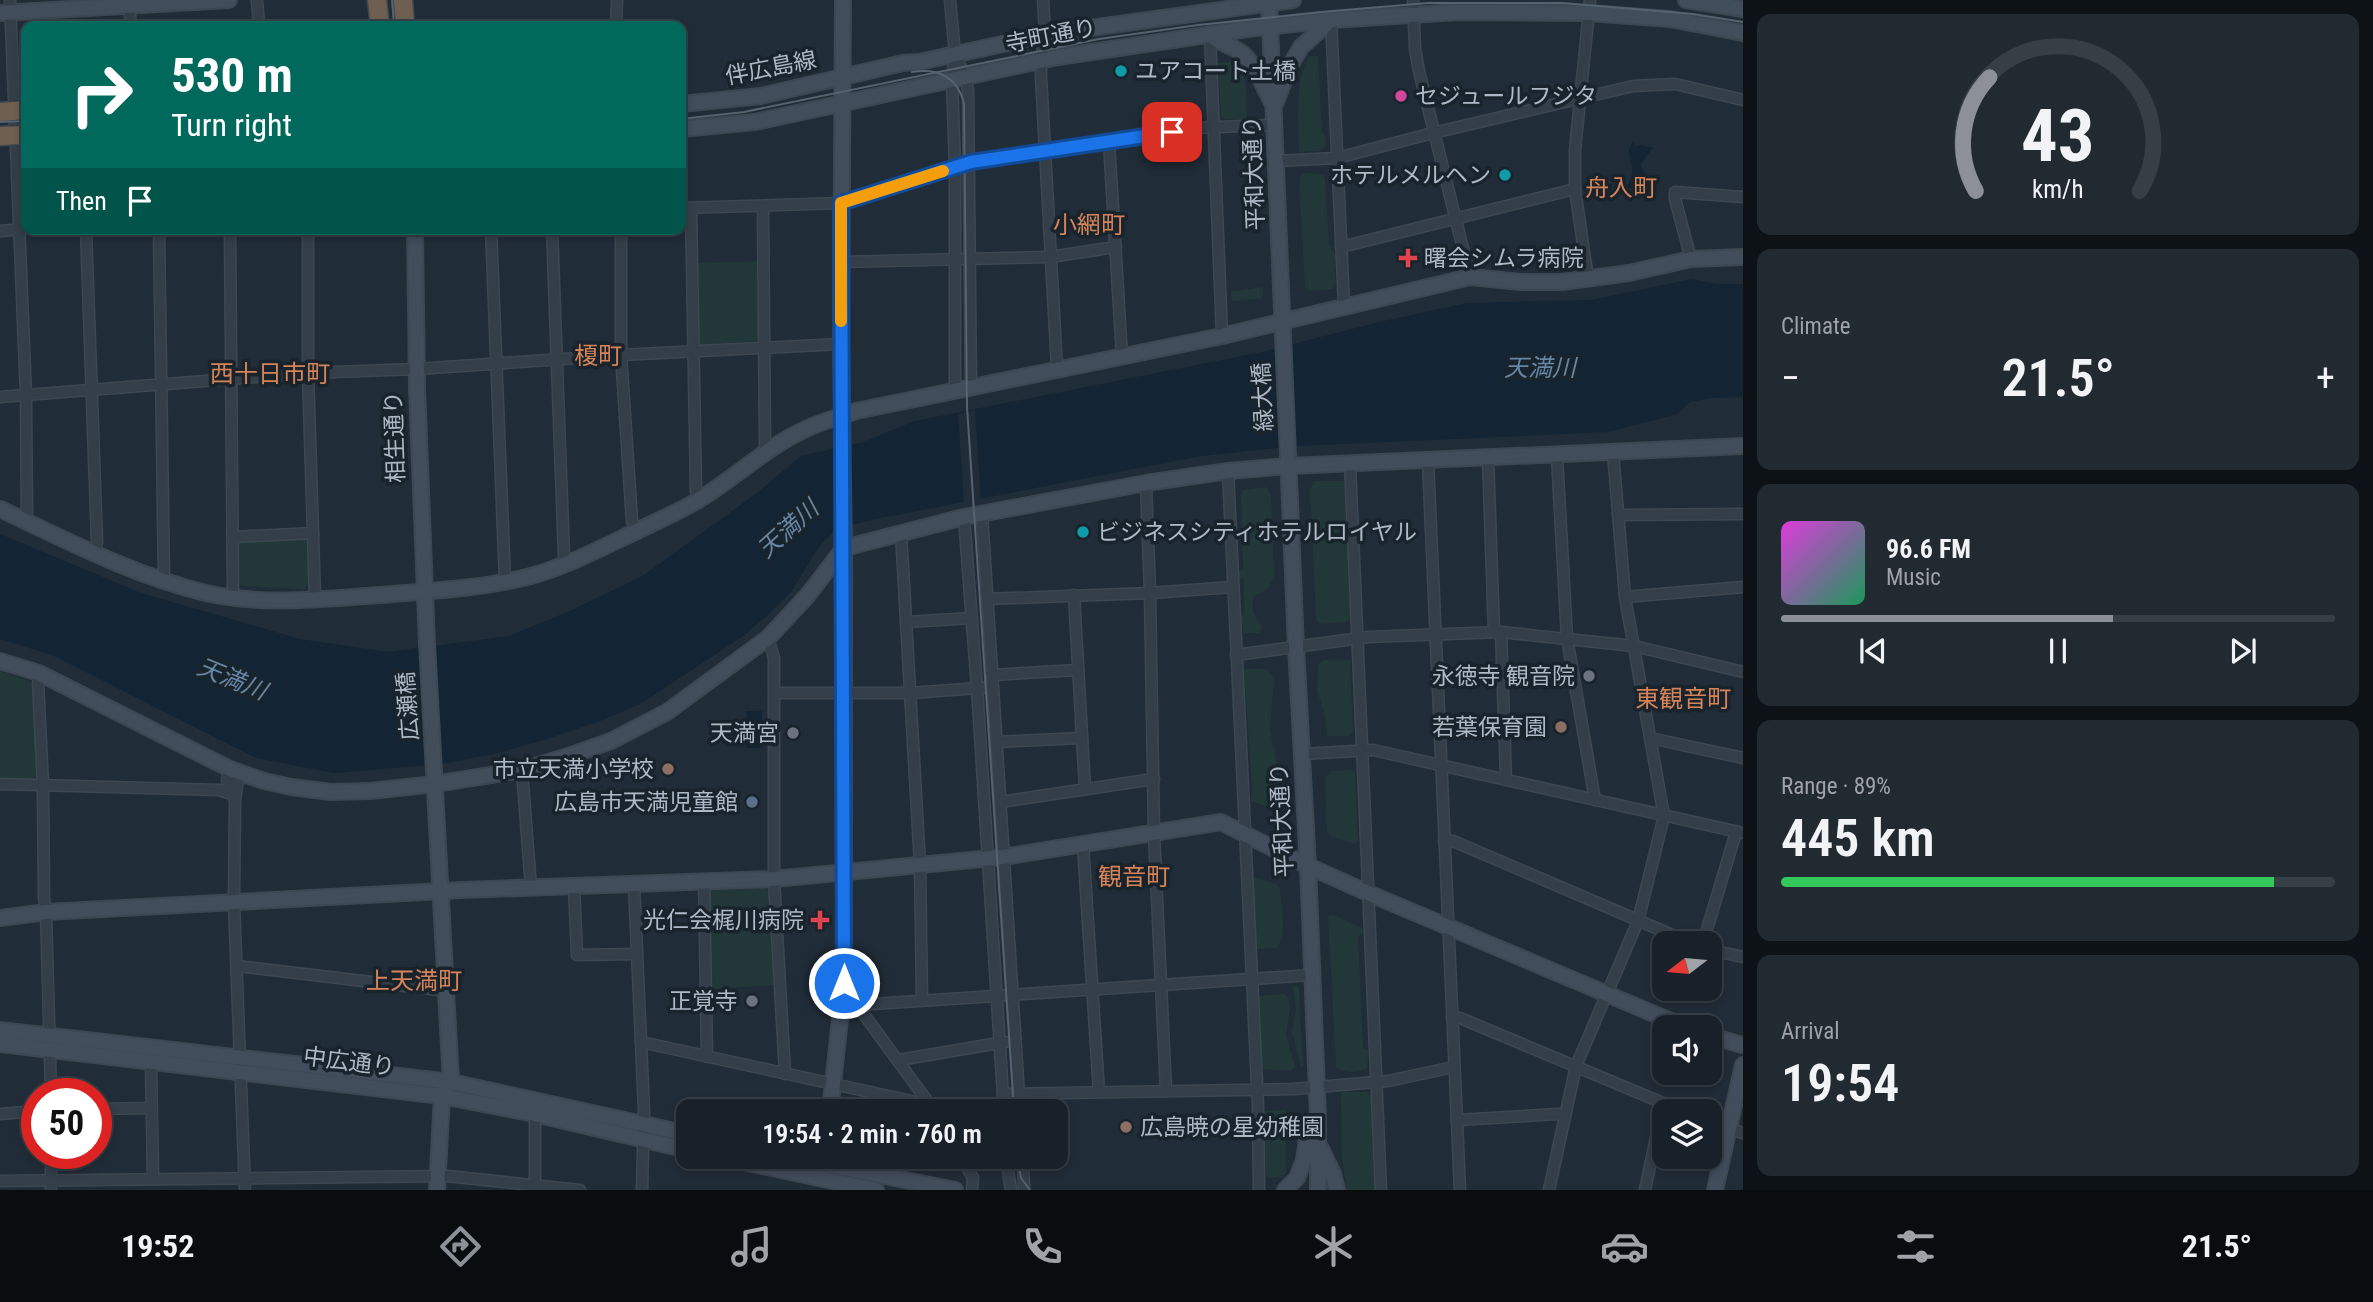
<!DOCTYPE html>
<html lang="en">
<head>
<meta charset="utf-8">
<style>
  :root { --surface:#182129; --page:#212931; --text:#f1f3f6; --muted:#9fa3a8; --line:#363e46; --accent:#8c9099 }
  body { margin:0; font-family:"Roboto Condensed","Noto Sans JP",sans-serif; background:var(--page); color:var(--text); height:100vh; display:flex; flex-direction:column; font-size:26px; white-space:nowrap }
  * { box-sizing:border-box; margin:0 }
  p { font-size:23px; color:var(--muted) }
  .icon { flex:none; width:38px; height:38px; fill:none; stroke:currentColor; stroke-width:2; stroke-linecap:round; stroke-linejoin:round }
  .map { position:relative; flex:1; overflow:hidden }
  .side { display:flex; flex-direction:column; gap:14px; padding:14px; background:#0d1217; width:630px }
  .side>* { flex:none }
  .top-card { position:absolute; left:21px; top:21px; width:665px; height:214px; border-radius:14px; box-shadow:0 4px 10px #0003,0 0 0 2px var(--line); background:#00695c; color:#fff; overflow:hidden }
  .needle { width:46px; rotate:254deg }
  .tools { position:absolute; left:1652px; top:931px; display:grid; gap:14px }
  .tools a { display:grid; place-items:center; width:70px; height:70px; border-radius:14px; background:var(--surface); box-shadow:0 4px 10px #0003,0 0 0 2px var(--line); font-size:35px }
  .speed { position:absolute; left:21px; top:1078px; display:flex; gap:14px; font-size:35px; font-weight:700; text-align:center }
  .speed>* { display:grid; place-content:center; width:91px; height:91px; border-radius:50%; background:var(--surface); box-shadow:0 4px 10px #0003,0 0 0 2px var(--line); line-height:1 }
  .speed .limit { border:10px solid #d22; background:#fff; color:#111 }
  .pin { position:absolute; display:grid; place-items:center; width:60px; height:60px; color:#fff; margin:-30px; border-radius:14px; box-shadow:0 4px 10px #0006 }
  .me { position:absolute; width:77px; margin:-38px; rotate:0deg; stroke-linejoin:round; filter:drop-shadow(0 0 5px #0008) }
  .turn { display:flex; align-items:center; gap:24px; height:147px; padding:0 35px; font-size:32px }
  .turn .icon { width:91px; height:91px; stroke-width:2.5 }
  .turn b { display:block; font-size:49px; line-height:60px }
  .then { display:flex; align-items:center; height:66px; padding:0 35px; background:#0003; gap:14px; font-size:26px }
  .big { font-size:52px; font-weight:600; line-height:1.1 }
  .side .widget { flex:1; display:flex; flex-direction:column; justify-content:center; gap:10px; min-width:0; padding:0 24px; border-radius:14px; background:var(--page) }
  .side .dial { align-items:center; gap:0 }
  .dial svg { height:182px; overflow:visible; fill:none; stroke:var(--line); stroke-width:7; stroke-linecap:round; text-anchor:middle }
  .dial text { fill:var(--text); stroke:none }
  .song { display:flex; align-items:center; gap:21px }
  .cover { width:84px; height:84px; border-radius:10px; background:linear-gradient(135deg,hsl(300 70% 55%),hsl(150 70% 35%)) }
  .played { height:7px; border-radius:4px; background:linear-gradient(90deg,var(--accent) 60%,var(--line) 60%) }
  .keys { display:flex; justify-content:space-around; direction:ltr }
  .heat { display:flex; justify-content:space-between; align-items:center; font-size:38px; direction:ltr }
  .charge { height:10px; border-radius:5px; background:linear-gradient(90deg,#34c759 89%,var(--line) 0) }
  .trip { position:absolute; left:676px; top:1099px; width:392px; height:70px; border-radius:14px; background:var(--surface); box-shadow:0 4px 10px #0003,0 0 0 2px var(--line); font-weight:600; line-height:70px; text-align:center }
  .tab-bar { display:flex; height:112px; justify-content:space-around; align-items:center; background:#0a0d10; color:var(--muted) }
  .tab-bar .icon { width:49px; height:49px }
  .tab-bar .active { color:var(--accent) }
  .tab-bar b { font-size:32px; color:var(--text) }
  main { display:flex; flex:1; min-height:0 }
  .map>svg:first-child { display:block }
  .green { fill:#223838 }
  .water { fill:#132435 }
  .pier { fill:#202c37 }
  .lines { fill:none; stroke-linecap:round; stroke-linejoin:round }
  .street-casing { stroke:#3d4751; stroke-width:13 }
  .secondary-casing { stroke:#3d4751; stroke-width:18 }
  .highway-casing { stroke:#3e4952; stroke-width:21 }
  .street { stroke:#333e48; stroke-width:10 }
  .secondary { stroke:#414d5b; stroke-width:14 }
  .highway { stroke:#6e5f50; stroke-width:18 }
  .tram { stroke:#55626f; stroke-width:2 }
  .route-casing { stroke:#114b97; stroke-width:18 }
  .route { stroke:#1a73e8; stroke-width:12 }
  .slow { stroke:#f59e0b; stroke-width:12 }
  .culture-dot { fill:#0f9aa8; stroke:#19232c; stroke-width:2.5 }
  .hotel-dot { fill:#d1479c; stroke:#19232c; stroke-width:2.5 }
  .health-dot { fill:#e0444e; stroke:#19232c; stroke-width:2.5 }
  .worship-dot { fill:#6b7280; stroke:#19232c; stroke-width:2.5 }
  .education-dot { fill:#8d6e63; stroke:#19232c; stroke-width:2.5 }
  .service-dot { fill:#5c6f8a; stroke:#19232c; stroke-width:2.5 }
  .labels { text-anchor:middle; dominant-baseline:central; stroke-width:7; stroke-linejoin:round; paint-order:stroke }
  .street-label { font-size:23px; fill:#adb9c5; stroke:#19232c }
  .poi-label { font-size:23px; fill:#adb9c5; stroke:#19232c; text-anchor:end }
  .neighbourhood-label { font-size:24px; fill:#d58358; stroke:#19232c }
  .water-label { font-size:24px; font-style:italic; fill:#6586a5; stroke:#19232c }
</style>
</head>
<body>
<main>
<div class="map">
<svg width="1743" height="1190" viewBox="0 0 1743 1190">
  <rect width="100%" height="100%" fill="#202c37"/>
  <!-- green -->
  <g class="green">
    <path d="M1310,56H1318L1322,133L1326,137L1325,146L1319,151L1299,152C1298,126 1294,77 1310,56Z"/>
    <path d="M1232,62C1250,70 1246,101 1247,117L1244,120L1225,119L1221,116L1218,63Z"/>
    <path d="M1305,173L1323,174L1325,179L1329,245L1335,255V284L1332,289L1310,291L1305,287L1299,177Z"/>
    <path d="M760,261V336L755,341L701,345L697,341L696,263Z"/>
    <path d="M1263,287V295L1260,299L1232,301L1231,292L1234,291Z"/>
    <path d="M1314,481H1344L1350,619L1346,622L1321,624L1316,620L1310,490Z"/>
    <path d="M1266,487L1271,495L1274,578L1266,590L1253,597V612L1262,627L1259,633H1243L1241,618L1244,613V579L1238,578V571L1243,568L1241,495L1243,490Z"/>
    <path d="M303,537L308,541V585L303,589L243,586L238,584L236,542L239,539Z"/>
    <path d="M1323,660H1350L1353,733L1348,736H1327L1325,716L1317,690L1318,665Z"/>
    <path d="M1244,669H1266L1274,677L1270,730L1278,772L1280,807L1277,810L1251,801L1252,787Z"/>
    <path d="M0,671L29,681L34,688L38,774L33,779H0Z"/>
    <path d="M1350,770L1355,772L1358,841L1355,844L1332,837L1327,832L1325,778L1332,771Z"/>
    <path d="M1256,878L1276,884L1280,889C1281,907 1288,933 1277,948L1255,949L1252,879Z"/>
    <path d="M764,887L770,891L776,985L711,989L709,892L713,888Z"/>
    <path d="M1331,914L1362,928L1363,934L1358,936L1363,1048L1368,1050L1367,1068C1358,1074 1344,1073 1336,1067L1328,918Z"/>
    <path d="M1295,985L1299,988L1303,1066H1301L1292,1032L1296,1009L1293,986Z"/>
    <path d="M1283,994L1288,997L1290,1008L1286,1035L1295,1067L1291,1071L1261,1069L1258,999L1261,996Z"/>
    <path d="M1341,1092H1366L1371,1096L1376,1190H1347L1342,1160Z"/>
    <path d="M1285,1110L1289,1115L1286,1136V1173L1283,1177H1269L1266,1174L1263,1114L1266,1111Z"/>
  </g>
  <!-- water -->
  <g class="water">
    <path d="M1634,140L1635,146L1641,145L1653,148L1640,165L1646,175L1649,192L1636,195L1632,192L1631,187L1624,191C1626,187 1631,180 1632,175C1635,162 1623,153 1634,140Z"/>
    <path d="M1692,279L1717,284H1743V397L1712,398L1690,402L1677,414L1608,432L1296,446L1201,456L876,519L836,529L821,544L790,593L771,612L743,636L642,703L603,720L550,738L498,753L443,764L334,773L256,758L52,655L0,639V534L141,593L300,639L388,652L509,636L572,610L644,575L757,493L801,456L863,442L915,421L1262,352L1379,322L1467,303L1591,300Z"/>
    <rect x="746" y="711" width="16" height="37"/>
  </g>
  <!-- pier -->
  <path class="pier" d="M975,410L981,501L964,504L958,414Z"/>
  <g class="lines">
    <defs>
      <g id="street">
        <path d="M10,0L26,396L27,521"/>
        <path d="M257,0L259,26"/>
        <path d="M950,0L955,54L952,81L955,167V389"/>
        <path d="M1043,0L1045,35L1041,61V77L1057,368"/>
        <path d="M1413,0L1415,49L1419,71L1470,277"/>
        <path d="M129,2L131,26"/>
        <path d="M1331,20L1344,306"/>
        <path d="M616,26L617,0"/>
        <path d="M1210,34L1222,336"/>
        <path d="M955,54L966,78L968,90L971,386"/>
        <path d="M1109,142L1122,356"/>
        <path d="M1276,161L1337,158L1433,133L1633,86L1675,84L1743,100"/>
        <path d="M763,207L765,446L769,453"/>
        <path d="M681,208L841,203L970,162L1193,128L1275,125"/>
        <path d="M691,208L696,491L699,499"/>
        <path d="M86,229L97,543L95,553"/>
        <path d="M159,229L164,581"/>
        <path d="M230,229L233,598"/>
        <path d="M308,229V373L315,599"/>
        <path d="M491,229L505,581"/>
        <path d="M552,229L564,556L567,564"/>
        <path d="M621,229V355L632,521L636,531"/>
        <path d="M0,231L24,229"/>
        <path d="M1341,247L1575,189"/>
        <path d="M1691,259L1675,199V192L1743,197"/>
        <path d="M841,262L1050,257L1116,247"/>
        <path d="M1588,279L1575,189V150L1590,0"/>
        <path d="M0,397L308,373L417,369L621,355L841,344"/>
        <path d="M1557,456L1567,638L1595,800"/>
        <path d="M1488,458L1494,632"/>
        <path d="M1428,461L1460,1190"/>
        <path d="M1350,465L1381,1190"/>
        <path d="M1228,471L1258,1105L1259,1190"/>
        <path d="M1146,483L1150,593L1154,834L1166,1091"/>
        <path d="M982,514L1020,1111"/>
        <path d="M1618,515L1743,514"/>
        <path d="M964,517L977,688L1004,1111"/>
        <path d="M901,533L920,865L922,1000"/>
        <path d="M233,537L313,533"/>
        <path d="M1074,595L1085,789"/>
        <path d="M1625,597L1743,587"/>
        <path d="M987,599L1150,593L1233,587"/>
        <path d="M906,622L972,618"/>
        <path d="M1501,632L1506,779"/>
        <path d="M768,638L774,658V879L785,1074"/>
        <path d="M1236,655L1368,637L1501,632L1634,646L1743,672"/>
        <path d="M39,673L38,682L43,785L44,898L46,912L51,1094"/>
        <path d="M992,675L1078,670"/>
        <path d="M774,693H910L993,687"/>
        <path d="M1650,738L1743,758"/>
        <path d="M996,742L1082,738"/>
        <path d="M1302,754L1373,750L1743,833"/>
        <path d="M230,769L227,780L233,795"/>
        <path d="M522,770L531,888"/>
        <path d="M239,772L235,799L234,903L245,1190"/>
        <path d="M0,784L219,790L231,794L235,799"/>
        <path d="M1000,802L1154,779"/>
        <path d="M1444,841H1453L1691,943"/>
        <path d="M1083,845L1099,1092"/>
        <path d="M704,881L707,1057"/>
        <path d="M634,884L644,1111L642,1190"/>
        <path d="M574,886L577,955L637,954"/>
        <path d="M1703,943L1736,832"/>
        <path d="M1710,950L1743,957"/>
        <path d="M237,966L447,991"/>
        <path d="M857,1005L933,1109"/>
        <path d="M842,1006L1312,975"/>
        <path d="M1452,1017L1460,1018L1682,1111"/>
        <path d="M641,1042L957,1111"/>
        <path d="M899,1060L1005,1042"/>
        <path d="M151,1062L153,1179"/>
        <path d="M1003,1094L1294,1089L1388,1081L1454,1067"/>
        <path d="M96,1109L151,1108"/>
        <path d="M0,1114L37,1111"/>
        <path d="M1457,1120L1558,1114L1565,1115"/>
        <path d="M1710,1122L1743,1133"/>
        <path d="M51,1153V1190"/>
        <path d="M961,1157L973,1178L972,1190"/>
        <path d="M1006,1157L1011,1190"/>
        <path d="M1023,1157L1024,1190"/>
        <path d="M0,1181L447,1176L580,1190"/>
        <path d="M535,1189V1114"/>
        <path d="M1549,1190L1576,1066L1638,921L1664,816L1625,597L1613,452"/>
        <path d="M1645,1190L1663,1104"/>
      </g>
      <g id="secondary">
        <path d="M1269,0L1296,647L1308,866L1318,1117V1190"/>
        <path d="M1686,0L1743,9"/>
        <path d="M0,13L229,0"/>
        <path d="M1210,34C1219,44 1233,45 1243,54C1256,65 1263,87 1272,102"/>
        <path d="M1276,102L1290,66L1301,47L1331,20"/>
        <path d="M681,104L761,96L903,63L919,62L1054,33L1293,0"/>
        <path d="M681,129L755,122L1058,57L1247,29L1331,20L1458,12L1588,13L1670,19L1743,33"/>
        <path d="M415,229L417,388L427,644L451,1082L442,1096L437,1190"/>
        <path d="M0,509C66,540 134,576 206,593C263,606 322,599 380,595C428,591 479,589 527,577C566,567 603,547 639,530C659,520 681,511 700,499C736,477 768,446 806,429C822,421 840,417 856,411L1222,336L1470,277L1521,282H1562L1629,273L1691,259L1743,257"/>
        <path d="M0,661L39,673L230,769L264,781L291,787L331,792L370,791L435,784L522,770L566,757L611,741L667,712L768,638L808,595L844,548L964,517L1146,483L1228,471L1289,466L1743,446"/>
        <path d="M0,918L46,912L462,890L774,879L1003,857L1221,822L1308,866L1368,893L1685,1027"/>
        <path d="M0,1030L451,1082L688,1134"/>
        <path d="M1710,1036L1743,1045"/>
        <path d="M0,1044L442,1096L535,1114L688,1150"/>
        <path d="M830,1111L844,983V548L841,344L843,0"/>
        <path d="M1321,1149L1333,1174L1337,1190"/>
        <path d="M720,1157L876,1190"/>
        <path d="M790,1157L955,1190"/>
        <path d="M1285,1190L1297,1178L1304,1160L1308,1132L1317,1117"/>
        <path d="M1715,1190L1743,1065"/>
      </g>
      <g id="highway">
        <path d="M377,0L380,26"/>
        <path d="M403,0L405,26"/>
        <path d="M0,112L26,110"/>
        <path d="M0,136L26,135"/>
      </g>
    </defs>
    <!-- street casing -->
    <use href="#street" class="street-casing"/>
    <!-- secondary casing -->
    <use href="#secondary" class="secondary-casing"/>
    <!-- highway casing -->
    <use href="#highway" class="highway-casing"/>
    <!-- street -->
    <use href="#street" class="street"/>
    <!-- secondary -->
    <use href="#secondary" class="secondary"/>
    <!-- highway -->
    <use href="#highway" class="highway"/>
    <!-- tram -->
    <g class="tram">
      <path d="M392,0L394,26"/>
      <path d="M912,72C938,68 958,77 964,104L967,407L1014,1111"/>
      <path d="M681,119L744,112L1099,39L1198,25L1321,12L1428,3H1563L1693,14L1743,22"/>
      <path d="M0,122L26,121"/>
      <path d="M1017,1157L1021,1178L1030,1190"/>
    </g>
  </g>
  <g class="lines">
    <defs>
      <path id="route" d="M844,983L841,203L971,162L1172,132"/>
    </defs>
    <!-- route casing -->
    <use href="#route" class="route-casing"/>
    <!-- route -->
    <use href="#route" class="route"/>
    <!-- slow -->
    <path class="slow" d="M841,321V203L943,171"/>
  </g>
  <!-- markers -->
  <g class="culture-dot">
    <circle cx="1121" cy="71" r="7"/>
    <circle cx="1505" cy="175" r="7"/>
    <circle cx="1083" cy="532" r="7"/>
  </g>
  <circle class="hotel-dot" cx="1401" cy="96" r="7"/>
  <g class="health-dot">
    <path d="M1404.5 247.5h7v7h7v7h-7v7h-7v-7h-7v-7h7z"/>
    <path d="M816.5 909.5h7v7h7v7h-7v7h-7v-7h-7v-7h7z"/>
  </g>
  <g class="worship-dot">
    <circle cx="1589" cy="676" r="7"/>
    <circle cx="793" cy="733" r="7"/>
    <circle cx="752" cy="1001" r="7"/>
  </g>
  <g class="education-dot">
    <circle cx="1561" cy="727" r="7"/>
    <circle cx="668" cy="769" r="7"/>
    <circle cx="1126" cy="1127" r="7"/>
  </g>
  <circle class="service-dot" cx="752" cy="802" r="7"/>
  <g class="labels">
    <!-- street labels -->
    <g class="street-label">
      <text transform="translate(1051 36) rotate(-11)">寺町通り</text>
      <text transform="translate(771 68) rotate(-11)">伴広島線</text>
      <text transform="translate(1254 173) rotate(-92)">平和大通り</text>
      <text transform="translate(1263 397) rotate(-93)">緑大橋</text>
      <text transform="translate(395 437) rotate(-92)">相生通り</text>
      <text transform="translate(408 706) rotate(-94)">広瀬橋</text>
      <text transform="translate(1282 820) rotate(-93)">平和大通り</text>
      <text transform="translate(349 1062) rotate(7)">中広通り</text>
    </g>
    <!-- poi labels -->
    <g class="poi-label">
      <text x="1135" y="71" text-anchor="start">ユアコート土橋</text>
      <text x="1415" y="96" text-anchor="start">セジュールフジタ</text>
      <text x="1491" y="175">ホテルメルヘン</text>
      <text x="1424" y="258" text-anchor="start">曙会シムラ病院</text>
      <text x="1097" y="532" text-anchor="start">ビジネスシティホテルロイヤル</text>
      <text x="1575" y="676">永徳寺 観音院</text>
      <text x="1547" y="727">若葉保育園</text>
      <text x="779" y="733">天満宮</text>
      <text x="654" y="769">市立天満小学校</text>
      <text x="738" y="802">広島市天満児童館</text>
      <text x="804" y="920">光仁会梶川病院</text>
      <text x="738" y="1001">正覚寺</text>
      <text x="1140" y="1127" text-anchor="start">広島暁の星幼稚園</text>
    </g>
    <!-- neighbourhood labels -->
    <g class="neighbourhood-label">
      <text x="1621" y="188">舟入町</text>
      <text x="1089" y="225">小網町</text>
      <text x="598" y="356">榎町</text>
      <text x="270" y="374">西十日市町</text>
      <text x="1683" y="699">東観音町</text>
      <text x="1134" y="877">観音町</text>
      <text x="414" y="981">上天満町</text>
    </g>
    <!-- water labels -->
    <g class="water-label">
      <text x="1540" y="368">天満川</text>
      <text transform="translate(788 529) rotate(-42)">天満川</text>
      <text transform="translate(232 679) rotate(22)">天満川</text>
    </g>
  </g>
</svg>
<div class="tools">
<a><svg class="needle" viewBox="-14 -14 28 28"><path d="M0-13l5 13h-10z" fill="#e53935"/><path d="M0 13l5-13h-10z" fill="#9fa3a8"/></svg></a>
<a><svg class="icon" aria-label="sound" viewBox="0 0 24 24"><path d="M4 9h4l5-4v14l-5-4H4zM17 9q2 3 0 6"/></svg></a>
<a><svg class="icon" aria-label="layers" viewBox="0 0 24 24"><path d="M12 4l9 5-9 5-9-5zM3 14l9 5 9-5"/></svg></a>
</div>
<div class="speed"><div class="limit">50</div></div>
<div class="pin" style="left:1172px;top:132px;background:#d93025"><svg class="icon" aria-label="arrive" viewBox="0 0 24 24"><path d="M6 21V4h12l-3 4 3 4H6"/></svg></div>
<svg class="me" style="left:844px;top:983px" viewBox="-20 -20 40 40"><circle r="17" fill="#1a73e8" stroke="#fff" stroke-width="3"/><path d="M0-11L8 9 0 5-8 9z" fill="#fff"/></svg>
<div class="trip">19:54 · 2 min · 760 m</div>
<div class="top-card">
<div class="turn"><svg class="icon" aria-label="right" viewBox="0 0 24 24"><path d="M7 20v-9h11M14 6l5 5-5 5"/></svg><div><b>530 m</b>Turn right</div></div>
<div class="then">Then<svg class="icon" aria-label="arrive" viewBox="0 0 24 24"><path d="M6 21V4h12l-3 4 3 4H6"/></svg></div>
</div>
</div>
<section class="side">
<div class="widget dial"><svg viewBox="0 0 100 80">
<path d="M14 69A42 42 0 1 1 86 69"/>
<path d="M14 69A42 42 0 0 1 20 19" stroke="#8c9099"/>
<text x="50" y="56" font-size="32" font-weight="700">43</text>
<text x="50" y="72" font-size="11">km/h</text>
</svg></div>
<div class="widget"><p>Climate</p>
<div class="heat"><a>−</a><b class="big">21.5°</b><a>+</a></div>
</div>
<div class="widget">
<div class="song"><i class="cover"></i><div><b>96.6 FM</b><p>Music</p></div></div>
<div class="played"></div>
<div class="keys"><svg class="icon" aria-label="previous" viewBox="0 0 24 24"><path d="M18 5L8 12l10 7zM5 5v14"/></svg><svg class="icon" aria-label="pause" viewBox="0 0 24 24"><path d="M8 5v14M16 5v14"/></svg><svg class="icon" aria-label="next" viewBox="0 0 24 24"><path d="M6 5l10 7-10 7zM19 5v14"/></svg></div>
</div>
<div class="widget"><p>Range · 89%</p><b class="big">445 km</b><div class="charge"></div></div>
<div class="widget"><p>Arrival</p><b class="big">19:54</b></div>
</section>
</main>
<nav class="tab-bar">
<b>19:52</b>
<svg class="icon active" aria-label="directions" viewBox="0 0 24 24"><path d="M12 3l9 9-9 9-9-9zM9 14v-3h6M13 9l2 2-2 2"/></svg>
<svg class="icon" aria-label="music" viewBox="0 0 24 24"><path d="M9 18V5l10-2v13"/><circle cx="6" cy="18" r="3"/><circle cx="16" cy="16" r="3"/></svg>
<svg class="icon" aria-label="phone" viewBox="0 0 24 24"><path d="M5 4h4l2 5-3 2q2 4 5 5l2-3 5 2v4C11 20 4 13 5 4z"/></svg>
<svg class="icon" aria-label="climate" viewBox="0 0 24 24"><path d="M12 3v18M4 7l16 10M4 17L20 7"/></svg>
<svg class="icon" aria-label="car" viewBox="0 0 24 24"><path d="M5 17H2v-5l4-1 3-4h7l3 4 3 1v5h-3M9 17h6M6 11h13"/><circle cx="7" cy="17" r="2"/><circle cx="17" cy="17" r="2"/></svg>
<svg class="icon" aria-label="filters" viewBox="0 0 24 24"><path d="M4 7h16M4 17h16"/><circle cx="9" cy="7" r="2"/><circle cx="15" cy="17" r="2"/></svg>
<b>21.5°</b>
</nav>
</body>
</html>
